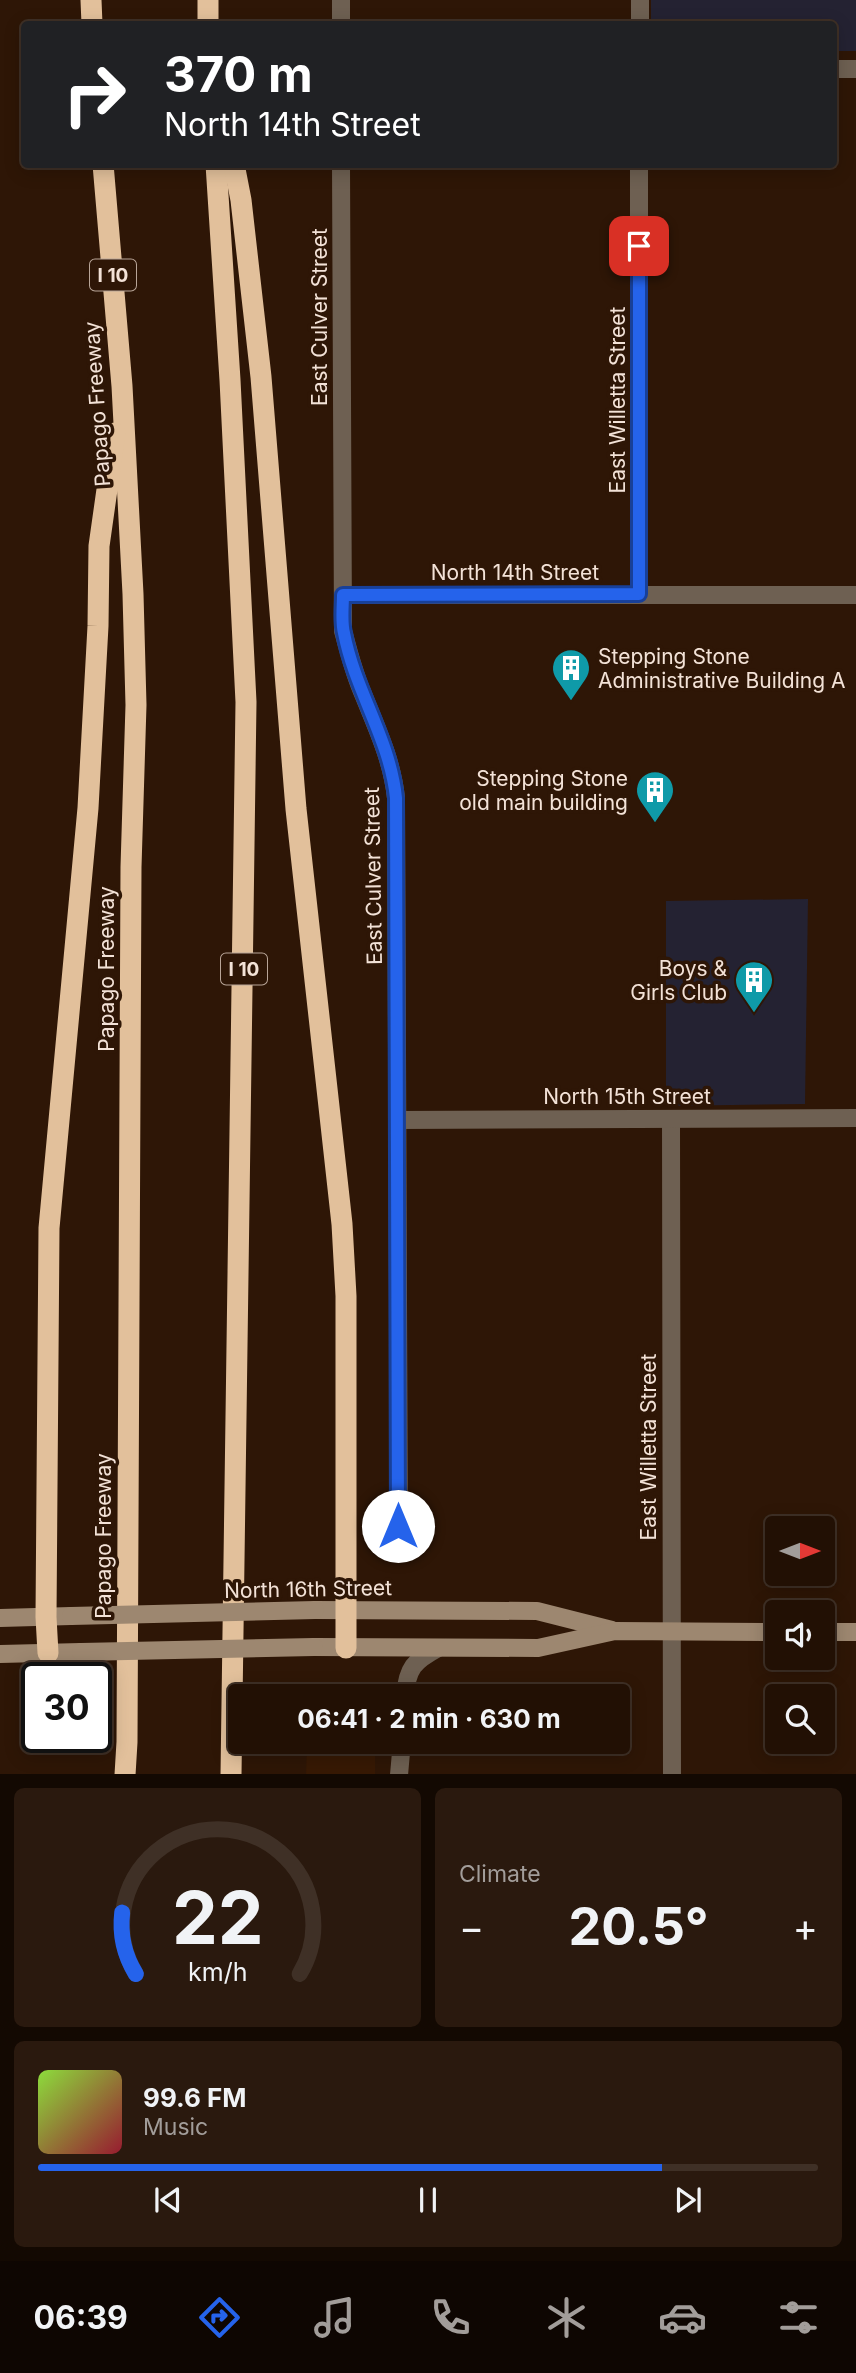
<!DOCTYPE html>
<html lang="en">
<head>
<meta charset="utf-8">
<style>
  :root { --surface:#221004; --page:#2a190e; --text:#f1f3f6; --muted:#a29d9a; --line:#3f3026; --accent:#2563eb }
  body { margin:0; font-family:Inter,sans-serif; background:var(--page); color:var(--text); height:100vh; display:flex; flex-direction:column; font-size:26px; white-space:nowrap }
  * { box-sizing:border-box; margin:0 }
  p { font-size:23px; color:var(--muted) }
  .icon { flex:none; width:38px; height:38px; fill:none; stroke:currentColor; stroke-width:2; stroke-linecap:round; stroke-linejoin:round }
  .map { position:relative; height:1774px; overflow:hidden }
  .sheet { display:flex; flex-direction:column; gap:14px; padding:14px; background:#130902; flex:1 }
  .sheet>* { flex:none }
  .top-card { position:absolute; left:21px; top:21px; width:816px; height:147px; border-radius:7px; box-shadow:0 4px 18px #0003,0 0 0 2px var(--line); background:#202124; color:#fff; overflow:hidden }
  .needle { width:46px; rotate:90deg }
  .tools { position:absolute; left:765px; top:1516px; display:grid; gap:14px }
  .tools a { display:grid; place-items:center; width:70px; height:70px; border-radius:7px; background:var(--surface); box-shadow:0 4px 18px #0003,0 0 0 2px var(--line); font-size:35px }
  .speed { position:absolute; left:21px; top:1662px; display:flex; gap:14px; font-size:35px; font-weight:700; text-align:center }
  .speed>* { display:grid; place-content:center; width:91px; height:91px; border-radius:50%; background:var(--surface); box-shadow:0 4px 18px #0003,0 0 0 2px var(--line); line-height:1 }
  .speed .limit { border:4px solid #111; border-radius:10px; background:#fff; color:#111 }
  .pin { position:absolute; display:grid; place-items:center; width:60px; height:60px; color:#fff; margin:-30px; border-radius:14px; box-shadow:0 4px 10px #0006 }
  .me { position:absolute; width:77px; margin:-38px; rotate:0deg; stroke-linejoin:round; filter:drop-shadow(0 0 5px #0008) }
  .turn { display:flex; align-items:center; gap:24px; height:147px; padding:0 28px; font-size:32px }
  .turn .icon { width:91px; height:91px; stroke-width:2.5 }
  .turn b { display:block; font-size:49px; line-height:60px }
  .big { font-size:52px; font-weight:700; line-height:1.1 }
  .sheet .card { flex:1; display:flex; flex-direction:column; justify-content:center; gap:10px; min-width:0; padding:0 24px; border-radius:10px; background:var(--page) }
  .sheet .dial { align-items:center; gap:0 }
  .dial svg { height:182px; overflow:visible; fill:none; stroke:var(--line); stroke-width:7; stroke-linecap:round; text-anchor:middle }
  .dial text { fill:var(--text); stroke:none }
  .song { display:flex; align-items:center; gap:21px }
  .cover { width:84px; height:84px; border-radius:10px; background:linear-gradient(135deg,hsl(90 70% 55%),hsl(350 70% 35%)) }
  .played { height:7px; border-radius:4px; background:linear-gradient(90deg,var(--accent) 80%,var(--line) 80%) }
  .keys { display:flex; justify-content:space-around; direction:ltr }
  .heat { display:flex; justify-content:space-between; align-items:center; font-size:38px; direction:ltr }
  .sheet .tiles { flex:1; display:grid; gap:14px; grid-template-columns:1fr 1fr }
  .card:last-child { grid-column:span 2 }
  .trip { position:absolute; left:228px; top:1684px; width:402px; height:70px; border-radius:7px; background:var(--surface); box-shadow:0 4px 18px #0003,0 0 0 2px var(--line); font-weight:700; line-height:70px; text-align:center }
  .menu { display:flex; height:112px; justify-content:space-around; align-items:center; background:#0e0602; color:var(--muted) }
  .menu .icon { width:49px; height:49px }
  .menu .active { color:var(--accent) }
  .menu b { font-size:32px; color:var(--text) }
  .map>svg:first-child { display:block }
  .commercial { fill:#242232 }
  .built { fill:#371904 }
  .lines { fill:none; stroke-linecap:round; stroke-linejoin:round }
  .street { stroke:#6e6052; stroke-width:18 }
  .secondary { stroke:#9d8770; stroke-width:18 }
  .highway { stroke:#e2c09b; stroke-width:21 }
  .secondary-bridge { stroke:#9d8770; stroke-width:18 }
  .route-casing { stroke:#184099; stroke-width:18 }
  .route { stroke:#2563eb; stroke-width:12 }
  .labels { text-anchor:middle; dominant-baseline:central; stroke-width:7; stroke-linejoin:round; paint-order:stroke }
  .shield { fill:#2e1606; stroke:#b8a598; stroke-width:2 }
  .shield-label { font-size:19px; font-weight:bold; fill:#f3e2d7 }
  .street-label { font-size:21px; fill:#f3e2d7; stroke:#2e1606 }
  .poi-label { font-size:21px; fill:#f3e2d7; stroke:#2e1606; text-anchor:end }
</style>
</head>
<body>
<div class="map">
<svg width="856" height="1775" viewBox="0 0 856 1775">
  <rect width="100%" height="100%" fill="#2e1606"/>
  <!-- commercial -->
  <g class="commercial">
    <path d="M651,0H856V51H833V24H651Z"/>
    <path d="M808,899L805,1104L666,1106V901Z"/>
  </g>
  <!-- built -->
  <path class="built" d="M375,1745V1774H306L307,1746Z"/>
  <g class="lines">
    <!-- street -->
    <g class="street">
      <path d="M341,0V24"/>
      <path d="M640,0V24"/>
      <path d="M833,69H856"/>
      <path d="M341,164L343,631C349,652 354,674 363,694C377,729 392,760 396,798L399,1553"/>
      <path d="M639,594V164"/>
      <path d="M343,595H856"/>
      <path d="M671,1119L672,1775"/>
      <path d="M398,1120L856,1118"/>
      <path d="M405,1696C407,1668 414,1661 438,1648"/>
      <path d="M399,1775L402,1741"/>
    </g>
    <!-- secondary -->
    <g class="secondary">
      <path d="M315,1610L537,1611L612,1630"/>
      <path d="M0,1618L71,1616"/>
      <path d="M822,1632H856"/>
      <path d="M314,1647L538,1648L615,1631L777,1632"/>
      <path d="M0,1654L81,1652"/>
    </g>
    <!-- highway -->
    <g class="highway">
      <path d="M91,0L92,24"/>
      <path d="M208,0V24"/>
      <path d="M103,164L122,386L133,594L136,705L131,867L127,1742L125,1775"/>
      <path d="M216,164L230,380L246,702L231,1775"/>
      <path d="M234,164L241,200L261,377L296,809L342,1224L346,1296V1648"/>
      <path d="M48,1653L46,1617L49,1228L88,808L98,626L99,546L115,433"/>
    </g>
    <!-- secondary-bridge -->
    <g class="secondary-bridge">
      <path d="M71,1616L315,1610"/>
      <path d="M81,1652L314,1647"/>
    </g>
  </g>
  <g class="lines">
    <defs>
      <path id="route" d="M398,1526L396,798C390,739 355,691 344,633C341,621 343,607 343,595L639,594V246"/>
    </defs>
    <!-- route casing -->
    <use href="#route" class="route-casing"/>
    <!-- route -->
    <use href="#route" class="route"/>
  </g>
  <!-- icons -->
  <defs>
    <symbol id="building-pin" viewBox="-11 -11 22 30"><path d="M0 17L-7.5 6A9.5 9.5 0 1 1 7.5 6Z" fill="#0f9aa8" stroke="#2e1606"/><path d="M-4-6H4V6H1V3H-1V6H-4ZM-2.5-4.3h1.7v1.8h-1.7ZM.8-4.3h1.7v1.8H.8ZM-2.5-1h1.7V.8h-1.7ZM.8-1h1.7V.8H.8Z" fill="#fff"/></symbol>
  </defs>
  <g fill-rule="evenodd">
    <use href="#building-pin" x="549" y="646" width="44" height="60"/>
    <use href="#building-pin" x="633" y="768" width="44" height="60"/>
    <use href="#building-pin" x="732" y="958" width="44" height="60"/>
  </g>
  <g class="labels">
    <!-- shield labels -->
    <g class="shield">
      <rect x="90" y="259.5" width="46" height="31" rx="5"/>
      <rect x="221" y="953.5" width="46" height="31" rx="5"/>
    </g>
    <g class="shield-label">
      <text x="113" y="275">I 10</text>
      <text x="244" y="969">I 10</text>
    </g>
    <!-- street labels -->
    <g class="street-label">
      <text transform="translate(319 317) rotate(-90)">East Culver Street</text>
      <text transform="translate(617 400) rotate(-90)">East Willetta Street</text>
      <text transform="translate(97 404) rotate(-94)">Papago Freeway</text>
      <text x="515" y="572">North 14th Street</text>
      <text transform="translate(373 876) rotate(-91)">East Culver Street</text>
      <text transform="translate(106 969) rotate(-90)">Papago Freeway</text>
      <text x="627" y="1096">North 15th Street</text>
      <text transform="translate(648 1447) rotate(-90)">East Willetta Street</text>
      <text transform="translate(103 1536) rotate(-90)">Papago Freeway</text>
      <text transform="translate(308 1589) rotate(-1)">North 16th Street</text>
    </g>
    <!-- poi labels -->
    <g class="poi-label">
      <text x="598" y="656" text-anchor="start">Stepping Stone<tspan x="598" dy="24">Administrative Building A</tspan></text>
      <text x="628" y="778">Stepping Stone<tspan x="628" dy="24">old main building</tspan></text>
      <text x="727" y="968">Boys &amp;<tspan x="727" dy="24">Girls Club</tspan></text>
    </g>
  </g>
</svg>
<div class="tools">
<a><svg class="needle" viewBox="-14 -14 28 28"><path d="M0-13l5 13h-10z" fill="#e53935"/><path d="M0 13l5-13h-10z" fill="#a29d9a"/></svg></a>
<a><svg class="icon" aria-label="sound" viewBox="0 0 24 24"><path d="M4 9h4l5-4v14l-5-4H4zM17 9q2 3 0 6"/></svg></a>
<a><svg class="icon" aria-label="search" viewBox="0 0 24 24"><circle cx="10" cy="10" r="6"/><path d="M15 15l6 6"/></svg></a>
</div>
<div class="speed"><div class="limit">30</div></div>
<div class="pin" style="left:639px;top:246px;background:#d93025"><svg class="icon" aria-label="arrive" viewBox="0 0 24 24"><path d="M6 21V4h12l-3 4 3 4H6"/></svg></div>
<svg class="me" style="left:398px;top:1526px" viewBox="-20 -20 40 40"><circle r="19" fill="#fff"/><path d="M0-13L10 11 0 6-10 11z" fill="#2563eb"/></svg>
<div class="trip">06:41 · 2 min · 630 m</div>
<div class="top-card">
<div class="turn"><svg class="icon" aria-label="right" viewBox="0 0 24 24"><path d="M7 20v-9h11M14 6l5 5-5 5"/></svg><div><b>370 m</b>North 14th Street</div></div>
</div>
</div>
<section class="sheet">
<div class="tiles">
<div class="card dial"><svg viewBox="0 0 100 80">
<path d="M14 69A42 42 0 1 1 86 69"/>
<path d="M14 69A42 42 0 0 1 8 42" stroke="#2563eb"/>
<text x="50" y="56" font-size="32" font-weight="700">22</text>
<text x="50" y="72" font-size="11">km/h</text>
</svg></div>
<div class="card"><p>Climate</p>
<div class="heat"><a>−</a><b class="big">20.5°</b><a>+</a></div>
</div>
<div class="card">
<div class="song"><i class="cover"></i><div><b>99.6 FM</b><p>Music</p></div></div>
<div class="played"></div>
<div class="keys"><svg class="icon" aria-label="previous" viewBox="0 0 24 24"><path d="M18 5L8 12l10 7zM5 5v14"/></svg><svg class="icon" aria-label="pause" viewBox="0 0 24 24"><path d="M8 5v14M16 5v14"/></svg><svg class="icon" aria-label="next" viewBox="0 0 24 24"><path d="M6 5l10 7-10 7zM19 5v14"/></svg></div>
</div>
</div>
</section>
<nav class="menu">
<b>06:39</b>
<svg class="icon active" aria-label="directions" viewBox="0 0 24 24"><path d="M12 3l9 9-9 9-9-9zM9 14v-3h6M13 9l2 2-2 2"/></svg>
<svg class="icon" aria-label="music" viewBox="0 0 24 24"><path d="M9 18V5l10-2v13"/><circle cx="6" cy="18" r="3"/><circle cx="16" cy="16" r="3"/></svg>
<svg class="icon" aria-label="phone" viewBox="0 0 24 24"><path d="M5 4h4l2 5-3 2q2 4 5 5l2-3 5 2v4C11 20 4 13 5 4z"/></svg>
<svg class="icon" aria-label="climate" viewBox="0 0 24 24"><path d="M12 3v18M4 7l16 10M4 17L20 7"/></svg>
<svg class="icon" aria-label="car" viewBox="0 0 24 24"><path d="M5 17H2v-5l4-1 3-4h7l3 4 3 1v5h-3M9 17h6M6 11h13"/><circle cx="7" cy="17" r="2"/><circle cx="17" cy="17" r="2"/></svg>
<svg class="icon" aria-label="filters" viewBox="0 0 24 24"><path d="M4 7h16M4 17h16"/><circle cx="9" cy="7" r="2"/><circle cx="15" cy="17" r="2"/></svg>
</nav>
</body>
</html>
